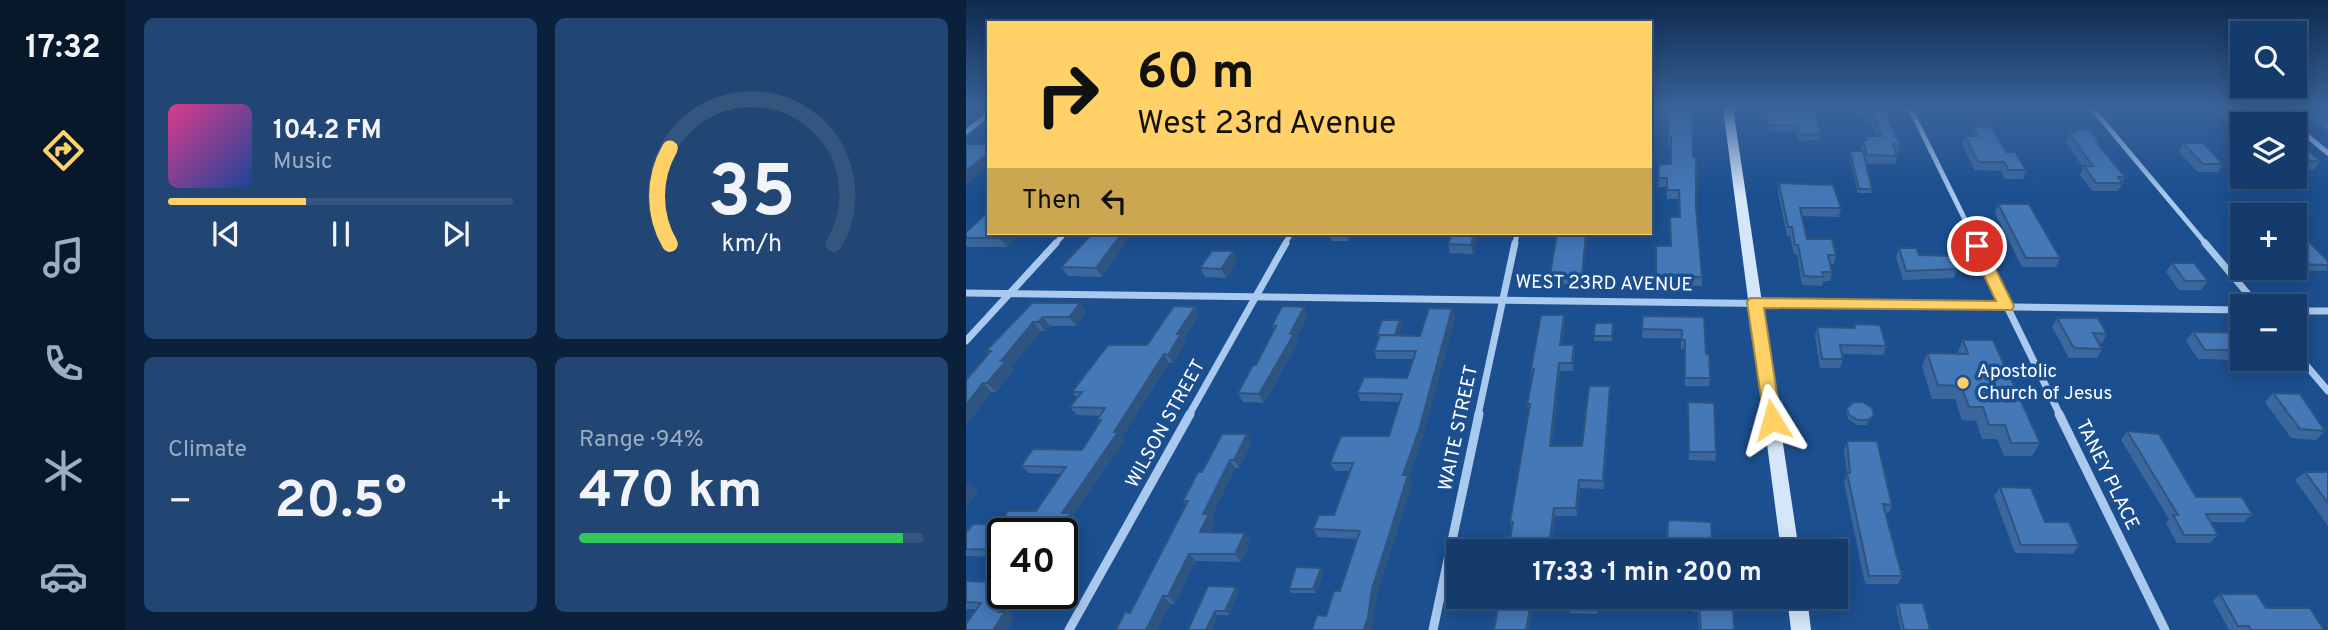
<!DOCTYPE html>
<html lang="en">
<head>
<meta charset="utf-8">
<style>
  :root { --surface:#143b6b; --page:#214673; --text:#f1f3f6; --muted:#9dadc1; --line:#33557e; --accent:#ffd166 }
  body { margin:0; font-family:Overpass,sans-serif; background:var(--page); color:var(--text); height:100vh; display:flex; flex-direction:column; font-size:26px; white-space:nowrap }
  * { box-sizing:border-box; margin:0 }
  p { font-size:23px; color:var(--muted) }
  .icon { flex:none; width:38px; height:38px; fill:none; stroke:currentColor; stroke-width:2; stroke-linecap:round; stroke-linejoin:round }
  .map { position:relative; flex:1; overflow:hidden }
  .details { display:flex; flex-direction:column; gap:18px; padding:18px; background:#0b203b; width:840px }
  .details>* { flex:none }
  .banner { position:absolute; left:21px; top:21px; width:665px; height:214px; border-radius:0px; box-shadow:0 4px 18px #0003,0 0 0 2px var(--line); background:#ffd166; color:#111; overflow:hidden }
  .fabs { position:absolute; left:1264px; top:21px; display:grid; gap:14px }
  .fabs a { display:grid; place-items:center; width:77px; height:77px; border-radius:0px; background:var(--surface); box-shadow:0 4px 18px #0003,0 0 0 2px var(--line); font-size:35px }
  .speed { position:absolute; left:21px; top:518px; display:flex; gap:14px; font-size:35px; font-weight:700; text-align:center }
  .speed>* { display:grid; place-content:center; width:91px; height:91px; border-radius:50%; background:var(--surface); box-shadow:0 4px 18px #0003,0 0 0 2px var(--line); line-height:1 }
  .speed .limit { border:4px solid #111; border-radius:10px; background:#fff; color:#111 }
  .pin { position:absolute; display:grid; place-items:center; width:60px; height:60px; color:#fff; margin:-30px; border:4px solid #fff; border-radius:50%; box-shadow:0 2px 7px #0007 }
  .me { position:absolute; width:77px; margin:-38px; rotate:352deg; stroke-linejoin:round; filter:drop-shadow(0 0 5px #0008) }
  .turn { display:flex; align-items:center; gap:24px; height:147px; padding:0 35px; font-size:32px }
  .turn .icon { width:91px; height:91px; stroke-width:2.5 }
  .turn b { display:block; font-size:49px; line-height:60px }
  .then { display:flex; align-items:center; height:66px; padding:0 35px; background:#0003; gap:14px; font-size:26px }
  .big { font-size:52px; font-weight:700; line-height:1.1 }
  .details .card { flex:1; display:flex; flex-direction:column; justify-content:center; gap:10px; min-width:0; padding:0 24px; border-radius:10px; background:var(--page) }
  .details .dial { align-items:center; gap:0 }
  .dial svg { height:182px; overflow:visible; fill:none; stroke:var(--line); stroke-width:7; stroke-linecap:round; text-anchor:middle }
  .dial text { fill:var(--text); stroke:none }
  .song { display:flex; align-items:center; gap:21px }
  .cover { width:84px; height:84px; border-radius:10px; background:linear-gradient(135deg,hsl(330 70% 55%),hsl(220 70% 35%)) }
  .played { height:7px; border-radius:4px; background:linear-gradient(90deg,var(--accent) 40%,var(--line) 40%) }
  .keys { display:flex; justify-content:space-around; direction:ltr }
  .heat { display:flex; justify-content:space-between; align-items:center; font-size:38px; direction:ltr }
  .charge { height:10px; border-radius:5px; background:linear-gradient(90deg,#34c759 94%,var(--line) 0) }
  .details .tiles { flex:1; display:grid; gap:18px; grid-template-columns:repeat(2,1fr) }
  .trip { position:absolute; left:480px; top:539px; width:402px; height:70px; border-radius:0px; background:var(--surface); box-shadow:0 4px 18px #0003,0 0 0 2px var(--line); font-weight:700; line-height:70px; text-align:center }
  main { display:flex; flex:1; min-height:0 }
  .tab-bar { display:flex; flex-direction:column; width:126px; justify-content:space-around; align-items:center; background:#08182b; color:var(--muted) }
  .tab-bar .icon { width:49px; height:49px }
  .tab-bar .active { color:var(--accent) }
  .tab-bar b { font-size:32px; color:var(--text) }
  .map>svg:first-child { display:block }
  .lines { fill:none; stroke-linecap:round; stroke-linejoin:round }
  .street-far2 { stroke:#a9c9ee; stroke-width:5 }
  .street-far1 { stroke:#a9c9ee; stroke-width:7 }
  .street { stroke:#a9c9ee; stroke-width:9 }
  .secondary { fill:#d6e6fa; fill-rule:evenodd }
  .wall { fill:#3a679d }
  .shaded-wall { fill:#305480 }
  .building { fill:#4478b7; stroke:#305480; stroke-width:2 }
  .route { fill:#ffd166; stroke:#a68842; stroke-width:2 }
  .poi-dot { fill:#ffd166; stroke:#1b4f8f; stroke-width:2.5 }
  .labels { text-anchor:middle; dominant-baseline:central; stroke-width:7; stroke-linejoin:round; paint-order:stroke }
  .street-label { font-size:19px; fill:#fff; stroke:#1b4f8f }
  .poi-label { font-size:19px; fill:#fff; stroke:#1b4f8f; text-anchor:start }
</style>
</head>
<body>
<main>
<nav class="tab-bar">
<b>17:32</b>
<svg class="icon active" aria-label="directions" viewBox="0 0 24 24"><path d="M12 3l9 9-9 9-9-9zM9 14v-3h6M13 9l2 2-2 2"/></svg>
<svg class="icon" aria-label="music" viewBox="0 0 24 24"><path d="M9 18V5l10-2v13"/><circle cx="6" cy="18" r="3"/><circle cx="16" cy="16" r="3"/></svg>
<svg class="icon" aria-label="phone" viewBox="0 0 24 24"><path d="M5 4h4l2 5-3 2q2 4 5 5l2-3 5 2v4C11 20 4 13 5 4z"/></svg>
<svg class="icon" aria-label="climate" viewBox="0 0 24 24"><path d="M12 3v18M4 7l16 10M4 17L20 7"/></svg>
<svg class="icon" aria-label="car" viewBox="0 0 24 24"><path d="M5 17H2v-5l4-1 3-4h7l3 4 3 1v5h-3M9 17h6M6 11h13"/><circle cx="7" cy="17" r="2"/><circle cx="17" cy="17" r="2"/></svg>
</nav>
<section class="details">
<div class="tiles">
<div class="card">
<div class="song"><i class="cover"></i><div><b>104.2 FM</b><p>Music</p></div></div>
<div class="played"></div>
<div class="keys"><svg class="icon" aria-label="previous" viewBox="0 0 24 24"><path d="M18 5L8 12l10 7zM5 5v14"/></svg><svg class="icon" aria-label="pause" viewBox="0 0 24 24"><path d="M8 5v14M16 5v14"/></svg><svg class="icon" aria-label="next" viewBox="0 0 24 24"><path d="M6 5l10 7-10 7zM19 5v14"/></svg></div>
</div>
<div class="card dial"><svg viewBox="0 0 100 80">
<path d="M14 69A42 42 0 1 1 86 69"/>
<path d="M14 69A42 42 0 0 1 14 27" stroke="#ffd166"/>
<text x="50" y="56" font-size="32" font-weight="700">35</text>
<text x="50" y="72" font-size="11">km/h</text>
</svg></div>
<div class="card"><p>Climate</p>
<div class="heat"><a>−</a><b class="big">20.5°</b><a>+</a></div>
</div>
<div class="card"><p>Range · 94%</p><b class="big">470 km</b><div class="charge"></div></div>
</div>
</section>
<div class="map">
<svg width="1362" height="630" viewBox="0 0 1362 630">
  <rect width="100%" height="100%" fill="#1b4f8f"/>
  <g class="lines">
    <!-- street-far2 -->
    <g class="street-far2">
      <path d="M944,108L1011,244"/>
      <path d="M1126,108L1240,244"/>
      <path d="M1308,108L1328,124"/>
      <path d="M1328,125L1362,153"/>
      <path d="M0,132L23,114"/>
      <path d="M89,244L99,233"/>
      <path d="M319,244L325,233"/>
      <path d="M549,244L551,233"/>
    </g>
    <!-- street-far1 -->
    <g class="street-far1">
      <path d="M1010,243L1094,415"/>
      <path d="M1239,243L1292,306"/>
      <path d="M0,293L1276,310"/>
      <path d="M1328,311H1362"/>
      <path d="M0,341L90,243"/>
      <path d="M1328,351L1362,391"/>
      <path d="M223,415L320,243"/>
      <path d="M512,415L549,243"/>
    </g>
    <!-- street -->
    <g class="street">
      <path d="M1093,414L1199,630"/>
      <path d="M103,630L224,414"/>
      <path d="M467,630L513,414"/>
    </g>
    <!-- secondary -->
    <g class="secondary">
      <path d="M757,108H767L833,551H815Z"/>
      <path d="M821,597H841L845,630H825Z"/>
    </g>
  </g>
  <!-- wall -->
  <g class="wall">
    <path d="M693,108H727L728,130H726L730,208L736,277V286L690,285V246H705L713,217L712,199H701L700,187H692L693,164H705L704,145H702L701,116H695Z"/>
    <path d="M796,108H849L855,134L854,140L833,141L829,132L803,131L800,117H797Z"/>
    <path d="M890,108H918L934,145L932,153H930L931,156L929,164H900L906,189L905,193H892L883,155L884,151H896L895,148L897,140H899L900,136H911L902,117H894Z"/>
    <path d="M1253,108H1291L1297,113L1290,124H1276V128H1268L1252,113L1254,109Z"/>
    <path d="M1352,110H1362V131L1346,118Z"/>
    <path d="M1008,127L1040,152L1060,170L1057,179H1039L1035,171L1009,170L996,145L999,136H1006Z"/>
    <path d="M1108,130L1134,143L1133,145L1159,177L1152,191H1126L1114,175L1117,167L1099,142L1103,133H1106Z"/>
    <path d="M1217,143L1257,164L1252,172H1232L1213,152Z"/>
    <path d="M1328,146L1354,161L1348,170L1328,169Z"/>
    <path d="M813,183L875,208L873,217L836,216L841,239L870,255L868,264H864L866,272L864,281H857L856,286L836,285L831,254H828L824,236H821L812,192Z"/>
    <path d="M1032,204L1094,258L1090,267H1056L1029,213Z"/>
    <path d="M1271,225H1276V240L1267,231Z"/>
    <path d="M1328,229L1362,261L1361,271L1302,270L1300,268H1328Z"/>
    <path d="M0,232L55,233L41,247H1L0,246Z"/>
    <path d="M127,233L136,277L102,276L95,267Z"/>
    <path d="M362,233H387L383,241H365Z"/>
    <path d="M486,233H512L507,254L484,253L482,244Z"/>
    <path d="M622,233L616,284H585L584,275Z"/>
    <path d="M933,248L991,269L988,278L937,280L930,257Z"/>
    <path d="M267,251L271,260L260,278L239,277L234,268Z"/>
    <path d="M1206,263L1242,281L1235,290H1213L1200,272Z"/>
    <path d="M66,303H114L120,312L110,326H84L79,331H75L45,367L48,370L30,392H25L0,425V380L22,354L20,351Z"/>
    <path d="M229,307L233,315L218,339L220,342L207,363H203L156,437L159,440L107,515L113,521L37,534V557L0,556V533L33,524L70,511L95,474L63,473L55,466L116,450L133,424L131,420L134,416L111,415L104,407L111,398L106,392L181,345Z"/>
    <path d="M486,309L489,317L456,439L443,476L446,483L410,597L407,624L360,616L374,591L391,539L352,537L347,529L368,515L384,471H369L364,463L423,436L433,402L395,401L391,393L441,378L447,359H411L408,351L413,339L411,335L434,320L436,325L432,336H454Z"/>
    <path d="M341,316L330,339L332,343L298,403L277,402L272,393L290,365L308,329L306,326Z"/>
    <path d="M677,316L738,317L740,354L744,378L743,386H719L718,349H715V338H676Z"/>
    <path d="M1091,318L1141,334L1136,343H1133L1136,349L1131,358H1103L1086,327Z"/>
    <path d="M647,323L646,341H628V336Z"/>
    <path d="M599,324L596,345H608L609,353L607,371H594L586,446H616L644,386V394L638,489L614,488L611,516H589L586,546L542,551L546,529L544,522L563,412L561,404L566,376L565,369Z"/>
    <path d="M888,324L920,346L917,355L876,354L877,359L874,368H854L849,336L851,327L887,328Z"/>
    <path d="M1227,332L1276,333V359H1286L1285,360L1232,359L1220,341Z"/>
    <path d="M997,340L1074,443L1066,456H1038L1031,439H1016L1010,421L996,420L989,399H966L956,367L961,353L991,354Z"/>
    <path d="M1307,393L1359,431L1350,440L1325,438L1299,402Z"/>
    <path d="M722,402L750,452L749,461L723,460Z"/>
    <path d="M881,408L906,419L900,425H891L882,419L880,412Z"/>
    <path d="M1161,431L1230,497L1286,514L1278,522H1245L1252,535L1244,543H1211L1200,523L1203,519L1155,440Z"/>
    <path d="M881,441L926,505L923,513H919L936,576L932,584H899L878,482L881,474L878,450Z"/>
    <path d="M286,442L273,468H269L245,517L249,522L244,532L279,533L285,541L275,562L229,561L209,604H204L164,613L220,505L217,501L236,472Z"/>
    <path d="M1339,472H1362V526L1329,480Z"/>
    <path d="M1034,487L1079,522L1113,545L1107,554L1049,553L1028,496Z"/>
    <path d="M358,572L350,593H325L323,589Z"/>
    <path d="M0,581L23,582L44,615L48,619L10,609H0Z"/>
    <path d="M270,587L273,591L263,615H252L246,630H222Z"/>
    <path d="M1254,594L1300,608L1358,630H1263L1247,601Z"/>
    <path d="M604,597H632L631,614L604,613L603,606Z"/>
    <path d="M728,597H762V605L768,630H733L732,612H728Z"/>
    <path d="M932,603L964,630H935L930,607Z"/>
  </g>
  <!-- shaded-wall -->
  <g class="shaded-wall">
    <path d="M23,153V166L0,185V171Z"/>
    <path d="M39,233H55L41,247L34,238Z"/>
    <path d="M156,233H167L136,277L130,268Z"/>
    <path d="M380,233H387L383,241Z"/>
    <path d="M508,233H512V234L507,254L505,245Z"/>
    <path d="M620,233H622L616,284V276Z"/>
    <path d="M267,251L271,260L260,278L255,269Z"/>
    <path d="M114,303L120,312L110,326L103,317Z"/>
    <path d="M229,307L233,315L218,339L220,342L207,363L202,355L211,334Z"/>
    <path d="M338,307L341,316L330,339L332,343L298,403L293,394Z"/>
    <path d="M486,309L489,317L456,439L443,476L446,483L410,597L407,624L405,630H398L406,589L437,475Z"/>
    <path d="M598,315L599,324L595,353L594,345Z"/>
    <path d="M77,317L84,326L79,331L72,322Z"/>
    <path d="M434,320L436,325L431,339L429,335Z"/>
    <path d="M67,322L75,331L45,367L48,370L30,392L21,383L35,361Z"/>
    <path d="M608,345L609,353L607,371L606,363Z"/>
    <path d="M198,354L203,363L156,437L159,440L107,515L113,521L96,547V534H92L96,513Z"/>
    <path d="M593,363L594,371L585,454L584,446Z"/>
    <path d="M17,383L25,392L0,425V405Z"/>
    <path d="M644,386V394L638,489L637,481Z"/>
    <path d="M908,415L906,419L900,425L902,420Z"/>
    <path d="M281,434L286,442L273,468L268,460Z"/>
    <path d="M264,460L269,468L245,517L249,522L240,540L234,532L237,514Z"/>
    <path d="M613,480L614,488L611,516L610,508Z"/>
    <path d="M3,482L13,491L0,507V486Z"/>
    <path d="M588,508L589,516L585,551L583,546Z"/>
    <path d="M279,533L285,541L275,562L269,554Z"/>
    <path d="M223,554L229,561L209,604L202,596Z"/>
    <path d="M355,568L358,572L350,593L347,589Z"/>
    <path d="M270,587L273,591L263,615L259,611Z"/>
    <path d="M45,593H58L44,615L48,619L41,630H27L32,612Z"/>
    <path d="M197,596L204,604L192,630H180Z"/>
    <path d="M566,597H568L563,630H560Z"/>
    <path d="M249,611L252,615L246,630H240Z"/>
  </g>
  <!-- building -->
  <g class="building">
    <path d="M702,108H727L728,122H726L727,157H730V208L736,277L690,276V246H705L704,217H714L713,190H701V178H692L693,164H705V137H702Z"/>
    <path d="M797,108H849L855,134L835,135L830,125H803L801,111H798Z"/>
    <path d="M895,108H918L934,145L927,144L931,156L901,155L897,140H901L900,136H916L904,109H896Z"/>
    <path d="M1260,108H1291L1297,113H1284L1293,120H1273Z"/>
    <path d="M1352,110H1362V118Z"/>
    <path d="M1008,127H1025L1040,152H1049L1060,170H1043L1038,162H1012L999,136H1012Z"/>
    <path d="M1108,130H1124L1134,143H1131L1159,177H1152L1157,183H1130L1118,166H1127L1103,133H1110Z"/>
    <path d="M1217,143H1237L1257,164H1237Z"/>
    <path d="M0,144H23V153L0,171Z"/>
    <path d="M1328,146L1330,147H1339L1354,161H1328Z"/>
    <path d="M884,151H897L906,189H893Z"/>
    <path d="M813,183L867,185L875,208H834L841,239H866L870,255H862L866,272H856L857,277L838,276L832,245H829L826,227H822Z"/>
    <path d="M1032,204H1063L1094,258H1060Z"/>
    <path d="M23,211V233H39L34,238H0V232Z"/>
    <path d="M1328,229H1330L1362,261V265L1328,264Z"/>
    <path d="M127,233H156L130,268L95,267Z"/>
    <path d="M486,233H508L505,245L482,244Z"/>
    <path d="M591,233H620L616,276L584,275Z"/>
    <path d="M933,248H950L953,255L986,256L991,269L940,271Z"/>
    <path d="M246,251H267L255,269L234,268Z"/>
    <path d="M1206,263H1228L1242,281H1219Z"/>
    <path d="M66,303H114L103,317H77L72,322H67L35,361H40L21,383H17L0,405V380L25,351H20Z"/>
    <path d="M208,306L229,307L211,334H215L202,355L198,354L148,432H152L96,513H105L92,534H37V550L0,549V533L7,524H33L42,511H70L100,467L55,466L67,449L116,450L135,420H131L139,408L104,407L116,392H106L142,345H181Z"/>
    <path d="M316,306L338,307L324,334H328L293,394L272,393L287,365H290L310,326H306Z"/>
    <path d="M463,308L486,309L453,430L437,475H442L406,589L402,617L398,630H346L351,615L360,616L368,591H374L394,531L347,529L353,515H368L387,463H364L375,436H423L436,394L391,393L398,377L441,378L450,351H408L414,335L454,336Z"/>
    <path d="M575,315H598L594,345H608L606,363H593L584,446H616L623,386H644L637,481L613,480L610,508H588L583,546L635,548L634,551H542L547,522H544L564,404H561L568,369H565Z"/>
    <path d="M677,316L738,317L740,354H743L744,378H719V340H716V330L676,329Z"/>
    <path d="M1091,318H1132L1141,334L1127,333L1136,349L1108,348Z"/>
    <path d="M416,320H434L429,335H411Z"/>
    <path d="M629,323H647L646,336H628Z"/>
    <path d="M888,324L914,325L920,346L874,345L877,359H856L851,327L889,328Z"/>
    <path d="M1227,332L1276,333V350H1239Z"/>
    <path d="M997,340H1027L1074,443H1045L1039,425H1023L1017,407H1003L995,386L972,385L961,353L1002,354Z"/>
    <path d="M1307,393L1334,394L1359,431L1334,429Z"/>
    <path d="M722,402L748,403L750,452H723Z"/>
    <path d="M888,402H897L906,408L908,415L902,420H892L883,415L881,408Z"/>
    <path d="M1161,431L1193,434L1230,497H1276L1286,514H1240L1252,535H1218L1207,515H1212Z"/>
    <path d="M256,434H281L268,460H264L237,514H243L234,532L279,533L269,554H223L202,596H197L180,630H150L159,612L164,613L222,501H217L232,472H236Z"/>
    <path d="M881,441H911L926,505L917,504L936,576H903L881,473H884Z"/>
    <path d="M1339,472H1362V503Z"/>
    <path d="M1034,487L1065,488L1079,522H1103L1113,545H1055Z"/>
    <path d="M702,520L745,522L746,540H761V551H701Z"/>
    <path d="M37,562V593H45L32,612H39L27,630H0V624L15,603L0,602V581L23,582Z"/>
    <path d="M330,567L355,568L347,589H323Z"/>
    <path d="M242,586L270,587L259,611H249L240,630H222Z"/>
    <path d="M1254,594H1291L1300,608H1344L1358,630H1285L1283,626H1272Z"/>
    <path d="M534,597H566L560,630H528Z"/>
    <path d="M604,597H631L630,607L603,606Z"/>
    <path d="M729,597H762V605H767L768,630H735L733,604H729Z"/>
    <path d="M932,603H957L964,630H938Z"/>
  </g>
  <!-- sky -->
  <linearGradient id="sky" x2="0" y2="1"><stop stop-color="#0f2b4f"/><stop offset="0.55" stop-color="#39639b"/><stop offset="1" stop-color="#39639b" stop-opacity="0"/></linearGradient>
  <rect width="1362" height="196" fill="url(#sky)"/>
  <!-- route -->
  <path class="route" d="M1011,242L1018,246L1048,306L1046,310L798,308L815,420L812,425L806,427L799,425L781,302L784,298L1030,301L1004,246Z"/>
  <!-- markers -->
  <circle class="poi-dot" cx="997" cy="383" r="7"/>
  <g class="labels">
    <!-- street labels -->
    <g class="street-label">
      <text transform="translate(638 284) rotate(1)">WEST 23RD AVENUE</text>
      <text transform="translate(200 424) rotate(-61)">WILSON STREET</text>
      <text transform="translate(493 428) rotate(-78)">WAITE STREET</text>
      <text transform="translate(1141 475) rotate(64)">TANEY PLACE</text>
    </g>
    <!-- poi labels -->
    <g class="poi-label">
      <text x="1011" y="372">Apostolic<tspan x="1011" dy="22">Church of Jesus</tspan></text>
    </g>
  </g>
</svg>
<div class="fabs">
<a><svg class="icon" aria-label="search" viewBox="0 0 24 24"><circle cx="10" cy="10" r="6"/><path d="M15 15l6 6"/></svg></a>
<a><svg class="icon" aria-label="layers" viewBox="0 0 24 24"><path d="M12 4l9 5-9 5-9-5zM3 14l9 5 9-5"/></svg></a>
<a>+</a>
<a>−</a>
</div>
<div class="speed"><div class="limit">40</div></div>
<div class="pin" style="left:1011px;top:246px;background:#d93025"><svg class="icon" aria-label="arrive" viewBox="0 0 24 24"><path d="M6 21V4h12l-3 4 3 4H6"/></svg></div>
<svg class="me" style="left:806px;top:420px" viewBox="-20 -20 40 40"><path d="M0-17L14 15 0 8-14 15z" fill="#ffd166" stroke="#fff" stroke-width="4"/></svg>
<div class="trip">17:33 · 1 min · 200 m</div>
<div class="banner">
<div class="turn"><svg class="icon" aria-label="right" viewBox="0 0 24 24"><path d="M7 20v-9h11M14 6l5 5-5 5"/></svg><div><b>60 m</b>West 23rd Avenue</div></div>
<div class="then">Then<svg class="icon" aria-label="left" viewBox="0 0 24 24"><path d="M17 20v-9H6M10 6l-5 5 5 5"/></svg></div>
</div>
</div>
</main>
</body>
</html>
